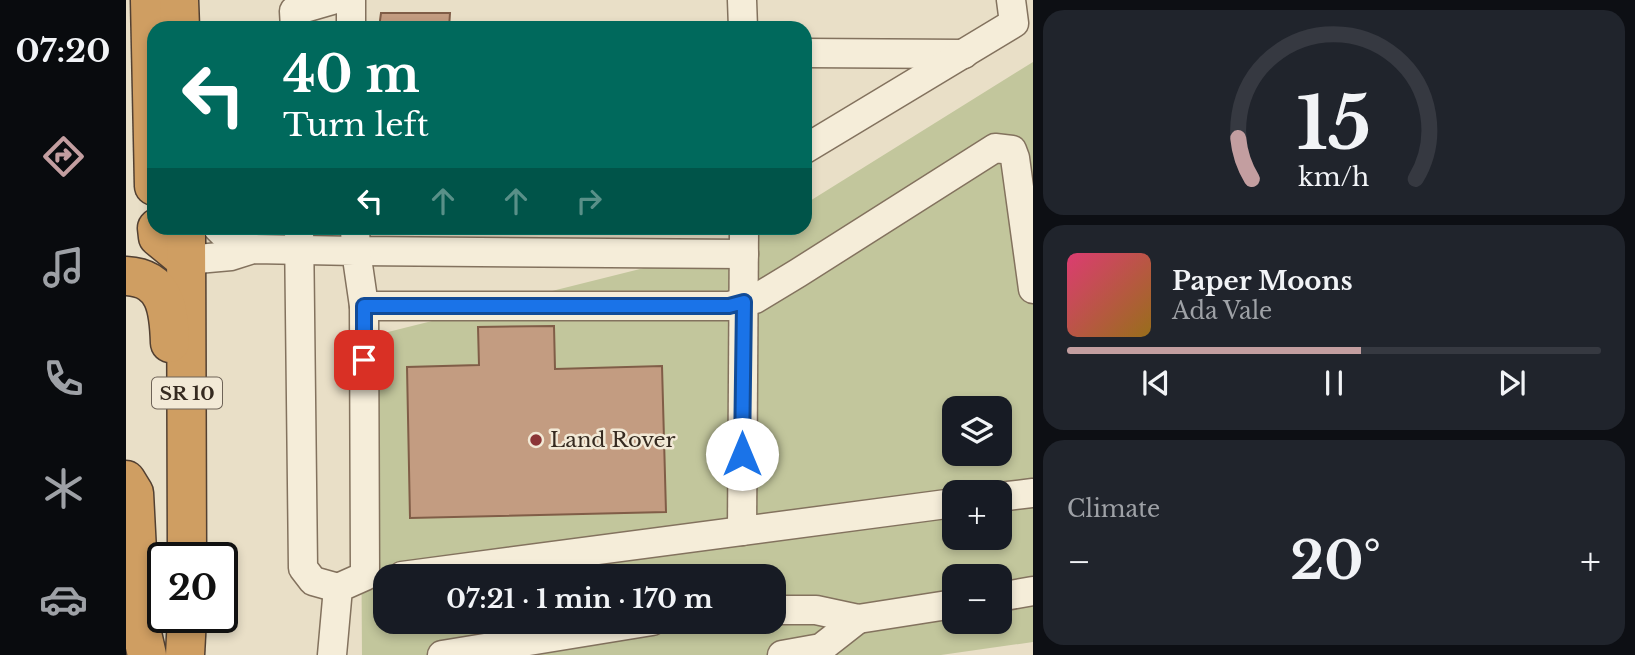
<!DOCTYPE html>
<html lang="en">
<head>
<meta charset="utf-8">
<style>
  :root { --surface:#171b24; --page:#20242c; --text:#f1f3f6; --muted:#9ea1a6; --line:#363941; --accent:#c39ea0 }
  body { margin:0; font-family:"Libre Baskerville",serif; background:var(--page); color:var(--text); height:100vh; display:flex; flex-direction:column; font-size:26px; white-space:nowrap }
  * { box-sizing:border-box; margin:0 }
  p { font-size:23px; color:var(--muted) }
  .icon { flex:none; width:38px; height:38px; fill:none; stroke:currentColor; stroke-width:2; stroke-linecap:round; stroke-linejoin:round }
  .map { position:relative; flex:1; overflow:hidden }
  .drawer { display:flex; flex-direction:column; gap:10px; padding:10px; background:#0d0f14; width:602px }
  .drawer>* { flex:none }
  .top-card { position:absolute; left:21px; top:21px; width:665px; height:214px; border-radius:21px; box-shadow:0 4px 10px #0003; background:#00695c; color:#fff; overflow:hidden }
  .controls { position:absolute; left:816px; top:396px; display:grid; gap:14px }
  .controls a { display:grid; place-items:center; width:70px; height:70px; border-radius:14px; background:var(--surface); box-shadow:0 4px 10px #0003; font-size:35px }
  .speed { position:absolute; left:21px; top:542px; display:flex; gap:14px; font-size:35px; font-weight:700; text-align:center }
  .speed>* { display:grid; place-content:center; width:91px; height:91px; border-radius:50%; background:var(--surface); box-shadow:0 4px 10px #0003; line-height:1 }
  .speed .limit { border:4px solid #111; border-radius:10px; background:#fff; color:#111 }
  .pin { position:absolute; display:grid; place-items:center; width:60px; height:60px; color:#fff; margin:-30px; border-radius:14px; box-shadow:0 4px 10px #0006 }
  .me { position:absolute; width:77px; margin:-38px; rotate:0deg; stroke-linejoin:round; filter:drop-shadow(0 0 5px #0008) }
  .turn { display:flex; align-items:center; gap:24px; height:147px; padding:0 21px; font-size:32px }
  .turn .icon { width:91px; height:91px; stroke-width:2.5 }
  .turn b { display:block; font-size:49px; line-height:60px }
  .lanes { display:flex; align-items:center; height:66px; padding:0 21px; background:#0003; justify-content:center; gap:35px; direction:ltr }
  .lanes .off { opacity:.35 }
  .big { font-size:52px; font-weight:700; line-height:1.1 }
  .drawer .tile { flex:1; display:flex; flex-direction:column; justify-content:center; gap:10px; min-width:0; padding:0 24px; border-radius:21px; background:var(--page) }
  .drawer .dial { align-items:center; gap:0 }
  .dial svg { height:182px; overflow:visible; fill:none; stroke:var(--line); stroke-width:7; stroke-linecap:round; text-anchor:middle }
  .dial text { fill:var(--text); stroke:none }
  .song { display:flex; align-items:center; gap:21px }
  .cover { width:84px; height:84px; border-radius:10px; background:linear-gradient(135deg,hsl(340 70% 55%),hsl(40 70% 35%)) }
  .played { height:7px; border-radius:4px; background:linear-gradient(90deg,var(--accent) 55%,var(--line) 55%) }
  .keys { display:flex; justify-content:space-around; direction:ltr }
  .heat { display:flex; justify-content:space-between; align-items:center; font-size:38px; direction:ltr }
  .trip { position:absolute; left:247px; top:564px; width:413px; height:70px; border-radius:21px; background:var(--surface); box-shadow:0 4px 10px #0003; font-weight:700; line-height:70px; text-align:center }
  main { display:flex; flex:1; min-height:0 }
  .menu { display:flex; flex-direction:column; width:126px; justify-content:space-around; align-items:center; background:#090b0e; color:var(--muted) }
  .menu .icon { width:49px; height:49px }
  .menu .current { color:var(--accent) }
  .menu b { font-size:32px; color:var(--text) }
  .map>svg:first-child { display:block }
  .green { fill:#c2c69c; fill-rule:evenodd }
  .building { fill:#c39c81; stroke:#805d47; stroke-width:2 }
  .lines { fill:none; stroke-linecap:round; stroke-linejoin:round }
  .minor-casing { stroke:#83725e; stroke-width:31 }
  .highway-casing { stroke:#524032; stroke-width:41 }
  .minor { stroke:#f5edd9; stroke-width:28 }
  .highway { stroke:#cf9e62; stroke-width:38 }
  .route-casing { stroke:#114b97; stroke-width:18 }
  .route { stroke:#1a73e8; stroke-width:12 }
  .poi-dot { fill:#8b3536; stroke:#f2e9d6; stroke-width:2.5 }
  .labels { text-anchor:middle; dominant-baseline:central; stroke-width:5; stroke-linejoin:round; paint-order:stroke }
  .shield { fill:#f2e9d6; stroke:#6e6357; stroke-width:2 }
  .shield-label { font-size:19px; font-weight:bold; fill:#352a20 }
  .poi-label { font-size:21px; fill:#352a20; stroke:#f2e9d6; text-anchor:start }
</style>
</head>
<body>
<main>
<nav class="menu">
<b>07:20</b>
<svg class="icon current" aria-label="directions" viewBox="0 0 24 24"><path d="M12 3l9 9-9 9-9-9zM9 14v-3h6M13 9l2 2-2 2"/></svg>
<svg class="icon" aria-label="music" viewBox="0 0 24 24"><path d="M9 18V5l10-2v13"/><circle cx="6" cy="18" r="3"/><circle cx="16" cy="16" r="3"/></svg>
<svg class="icon" aria-label="phone" viewBox="0 0 24 24"><path d="M5 4h4l2 5-3 2q2 4 5 5l2-3 5 2v4C11 20 4 13 5 4z"/></svg>
<svg class="icon" aria-label="climate" viewBox="0 0 24 24"><path d="M12 3v18M4 7l16 10M4 17L20 7"/></svg>
<svg class="icon" aria-label="car" viewBox="0 0 24 24"><path d="M5 17H2v-5l4-1 3-4h7l3 4 3 1v5h-3M9 17h6M6 11h13"/><circle cx="7" cy="17" r="2"/><circle cx="17" cy="17" r="2"/></svg>
</nav>
<div class="map">
<svg width="907" height="655" viewBox="0 0 907 655">
  <rect width="100%" height="100%" fill="#e9dfc7"/>
  <!-- green -->
  <path class="green" d="M907,62V642L815,655H236L234,339L594,249L634,228H679V204ZM828,408H873V453H828ZM828,492H873V537H828ZM259,576H648V621H259ZM828,576H873V621H828Z"/>
  <!-- building -->
  <g class="building">
    <path d="M255,13H324L323,28H253Z"/>
    <path d="M428,326L429,369L536,366L540,512L284,518L281,367L353,365L352,327Z"/>
  </g>
  <g class="lines">
    <defs>
      <g id="minor">
        <path d="M225,0V28"/>
        <path d="M616,0L617,28"/>
        <path d="M169,28L168,11L206,0"/>
        <path d="M679,53L838,54"/>
        <path d="M679,149L888,23L885,0"/>
        <path d="M92,228L97,233L127,249"/>
        <path d="M173,228L177,568L187,581L212,588"/>
        <path d="M229,228L230,251L618,254"/>
        <path d="M60,260L105,256L127,249L230,251L238,306H603L629,299L672,273L869,148L886,150L889,158L907,289"/>
        <path d="M873,497L907,493"/>
        <path d="M616,531L618,228"/>
        <path d="M276,576L828,503"/>
        <path d="M873,597L907,591"/>
        <path d="M648,610H690L732,619L828,604"/>
        <path d="M206,655L212,588L239,576L238,306"/>
        <path d="M316,655L526,621"/>
        <path d="M656,655L695,648L732,619"/>
      </g>
      <g id="highway">
        <path d="M24,0L28,186"/>
        <path d="M53,0L54,28"/>
        <path d="M31,228L32,237L60,260"/>
        <path d="M60,228L61,558"/>
        <path d="M0,276C40,278 43,310 44,343"/>
        <path d="M0,480L8,493L15,629L21,655"/>
        <path d="M59,655L61,618"/>
      </g>
    </defs>
    <!-- minor casing -->
    <use href="#minor" class="minor-casing"/>
    <!-- highway casing -->
    <use href="#highway" class="highway-casing"/>
    <!-- minor -->
    <use href="#minor" class="minor"/>
    <!-- highway -->
    <use href="#highway" class="highway"/>
  </g>
  <g class="lines">
    <defs>
      <path id="route" d="M238,360V306H603L618,302L616,454"/>
    </defs>
    <!-- route casing -->
    <use href="#route" class="route-casing"/>
    <!-- route -->
    <use href="#route" class="route"/>
  </g>
  <!-- markers -->
  <circle class="poi-dot" cx="410" cy="440" r="7"/>
  <g class="labels">
    <!-- shield labels -->
    <rect class="shield" x="26" y="377.5" width="70" height="31" rx="5"/>
    <g class="shield-label">
      <text x="61" y="393">SR 10</text>
    </g>
    <!-- poi labels -->
    <g class="poi-label">
      <text x="424" y="440">Land Rover</text>
    </g>
  </g>
</svg>
<div class="controls">
<a><svg class="icon" aria-label="layers" viewBox="0 0 24 24"><path d="M12 4l9 5-9 5-9-5zM3 14l9 5 9-5"/></svg></a>
<a>+</a>
<a>−</a>
</div>
<div class="speed"><div class="limit">20</div></div>
<div class="pin" style="left:238px;top:360px;background:#d93025"><svg class="icon" aria-label="arrive" viewBox="0 0 24 24"><path d="M6 21V4h12l-3 4 3 4H6"/></svg></div>
<svg class="me" style="left:616px;top:454px" viewBox="-20 -20 40 40"><circle r="19" fill="#fff"/><path d="M0-13L10 11 0 6-10 11z" fill="#1a73e8"/></svg>
<div class="trip">07:21 · 1 min · 170 m</div>
<div class="top-card">
<div class="turn"><svg class="icon" aria-label="left" viewBox="0 0 24 24"><path d="M17 20v-9H6M10 6l-5 5 5 5"/></svg><div><b>40 m</b>Turn left</div></div>
<div class="lanes"><svg class="icon" aria-label="left" viewBox="0 0 24 24"><path d="M17 20v-9H6M10 6l-5 5 5 5"/></svg><svg class="icon off" aria-label="ahead" viewBox="0 0 24 24"><path d="M12 20V5M6 11l6-6 6 6"/></svg><svg class="icon off" aria-label="ahead" viewBox="0 0 24 24"><path d="M12 20V5M6 11l6-6 6 6"/></svg><svg class="icon off" aria-label="right" viewBox="0 0 24 24"><path d="M7 20v-9h11M14 6l5 5-5 5"/></svg></div>
</div>
</div>
<section class="drawer">
<div class="tile dial"><svg viewBox="0 0 100 80">
<path d="M14 69A42 42 0 1 1 86 69"/>
<path d="M14 69A42 42 0 0 1 8 51" stroke="#c39ea0"/>
<text x="50" y="56" font-size="32" font-weight="700">15</text>
<text x="50" y="72" font-size="11">km/h</text>
</svg></div>
<div class="tile">
<div class="song"><i class="cover"></i><div><b>Paper Moons</b><p>Ada Vale</p></div></div>
<div class="played"></div>
<div class="keys"><svg class="icon" aria-label="previous" viewBox="0 0 24 24"><path d="M18 5L8 12l10 7zM5 5v14"/></svg><svg class="icon" aria-label="pause" viewBox="0 0 24 24"><path d="M8 5v14M16 5v14"/></svg><svg class="icon" aria-label="next" viewBox="0 0 24 24"><path d="M6 5l10 7-10 7zM19 5v14"/></svg></div>
</div>
<div class="tile"><p>Climate</p>
<div class="heat"><a>−</a><b class="big">20°</b><a>+</a></div>
</div>
</section>
</main>
</body>
</html>
